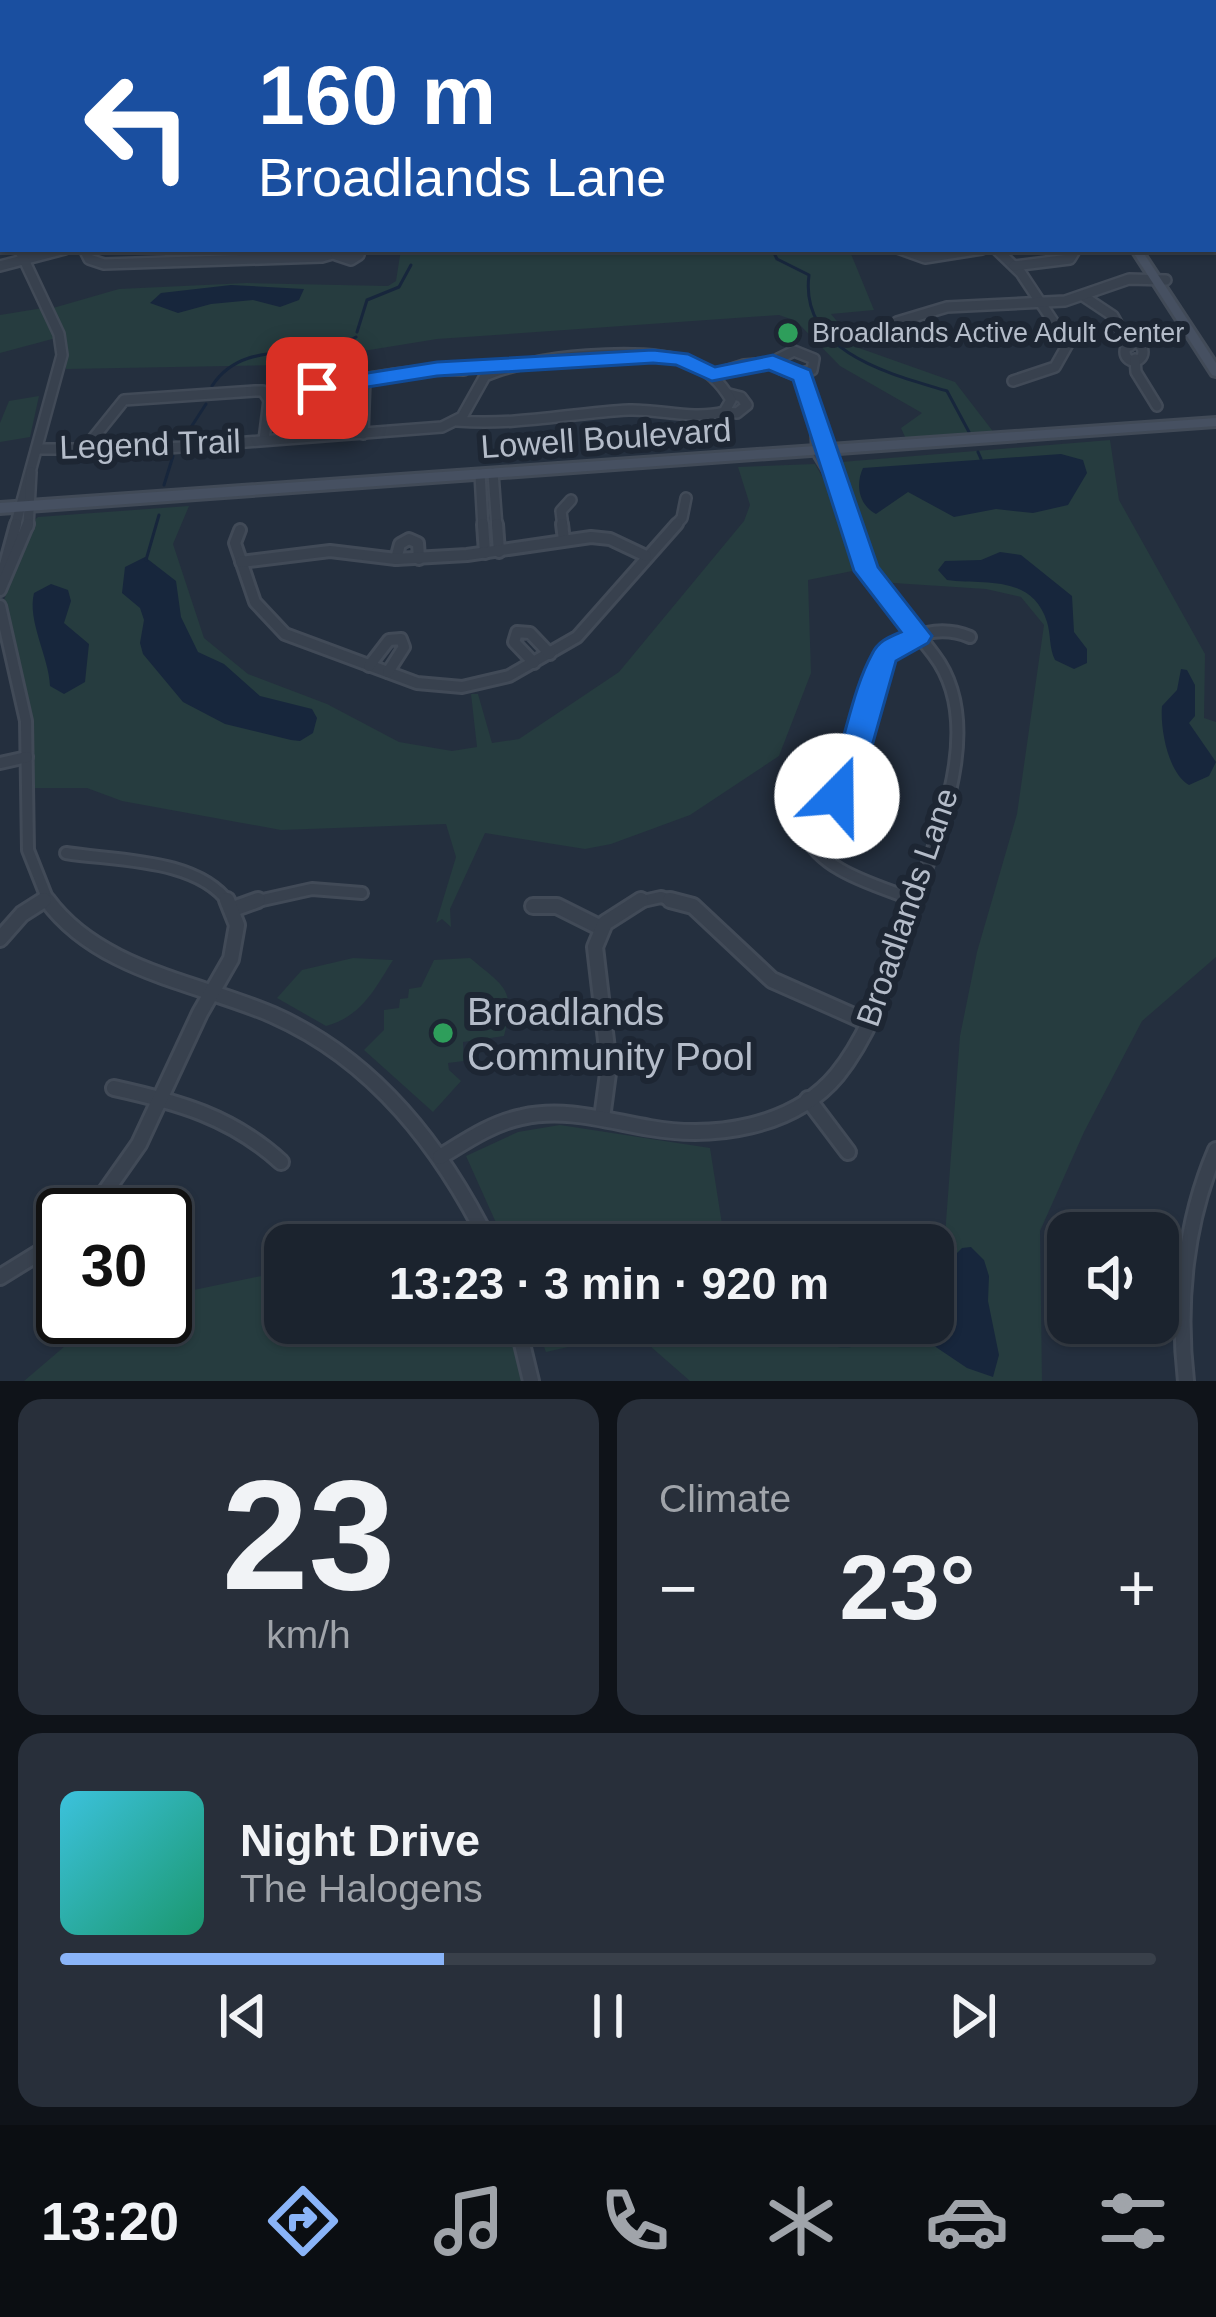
<!DOCTYPE html>
<html lang="en">
<head>
<meta charset="utf-8">
<style>
  :root { --surface:#1b232e; --page:#282f3a; --text:#f1f3f6; --muted:#a0a4aa; --line:#39404a; --accent:#8ab4f8 }
  body { margin:0; font-family:Arial,sans-serif; background:var(--page); color:var(--text); height:100vh; display:flex; flex-direction:column; font-size:45px; white-space:nowrap }
  * { box-sizing:border-box; margin:0 }
  p { font-size:39px; color:var(--muted) }
  .icon { flex:none; width:66px; height:66px; fill:none; stroke:currentColor; stroke-width:2; stroke-linecap:round; stroke-linejoin:round }
  .map { position:relative; height:1381px; overflow:hidden }
  .drawer { display:flex; flex-direction:column; gap:18px; padding:18px; background:#0f1319; flex:1 }
  .drawer>* { flex:none }
  .banner { position:absolute; left:0px; top:0px; width:1218px; height:252px; box-shadow:0 3px 9px #0004,0 0 0 3px var(--line); background:#1a4fa0; color:#fff; overflow:hidden }
  .fabs { position:absolute; left:1047px; top:1212px; display:grid; gap:24px }
  .fabs a { display:grid; place-items:center; width:132px; height:132px; border-radius:24px; background:var(--surface); box-shadow:0 3px 9px #0004,0 0 0 3px var(--line); font-size:60px }
  .speed { position:absolute; left:36px; top:1188px; display:flex; gap:24px; font-size:60px; font-weight:700; text-align:center }
  .speed>* { display:grid; place-content:center; width:156px; height:156px; border-radius:50%; background:var(--surface); box-shadow:0 3px 9px #0004,0 0 0 3px var(--line); line-height:1 }
  .speed .limit { border:6px solid #111; border-radius:18px; background:#fff; color:#111 }
  .pin { position:absolute; display:grid; place-items:center; width:102px; height:102px; color:#fff; margin:-51px; border-radius:24px; box-shadow:0 6px 18px #0006 }
  .me { position:absolute; width:132px; margin:-66px; rotate:22deg; stroke-linejoin:round; filter:drop-shadow(0 0 9px #0008) }
  .turn { display:flex; align-items:center; gap:42px; height:252px; padding:0 60px; font-size:54px }
  .turn .icon { width:156px; height:156px; stroke-width:2.5 }
  .turn b { display:block; font-size:84px; line-height:102px }
  .big { font-size:90px; font-weight:800; line-height:1.1 }
  .drawer .widget { flex:1; display:flex; flex-direction:column; justify-content:center; gap:18px; min-width:0; padding:0 42px; border-radius:24px; background:var(--page) }
  .drawer .dial { align-items:center; gap:0 }
  .dial b { font-size:156px; line-height:1 }
  .song { display:flex; align-items:center; gap:36px }
  .cover { width:144px; height:144px; border-radius:18px; background:linear-gradient(135deg,hsl(190 70% 55%),hsl(160 70% 35%)) }
  .played { height:12px; border-radius:6px; background:linear-gradient(90deg,var(--accent) 35%,var(--line) 35%) }
  .keys { display:flex; justify-content:space-around; direction:ltr }
  .heat { display:flex; justify-content:space-between; align-items:center; font-size:66px; direction:ltr }
  .drawer .tiles { flex:1; display:grid; gap:18px; grid-template-columns:1fr 1fr }
  .widget:last-child { grid-column:span 2 }
  .trip { position:absolute; left:264px; top:1224px; width:690px; height:120px; border-radius:24px; background:var(--surface); box-shadow:0 3px 9px #0004,0 0 0 3px var(--line); font-weight:800; line-height:120px; text-align:center }
  .tabs { display:flex; height:192px; justify-content:space-around; align-items:center; background:#0b0e12; color:var(--muted) }
  .tabs .icon { width:84px; height:84px }
  .tabs .current { color:var(--accent) }
  .tabs b { font-size:54px; color:var(--text) }
  .map>svg:first-child { display:block }
  .green { fill:#263c3f }
  .water { fill:#17263c }
  .lines { fill:none; stroke-linecap:round; stroke-linejoin:round }
  .stream { stroke:#17263c; stroke-width:3 }
  .minor-far3-casing { stroke:#414a57; stroke-width:9 }
  .minor-far2-casing { stroke:#414a57; stroke-width:14 }
  .minor-far1-casing { stroke:#414a57; stroke-width:16 }
  .minor-casing { stroke:#414a57; stroke-width:20 }
  .secondary-casing { stroke:#414a57; stroke-width:6 }
  .minor-far3 { stroke:#38414e; stroke-width:6 }
  .minor-far2 { stroke:#38414e; stroke-width:9 }
  .minor-far1 { stroke:#38414e; stroke-width:10 }
  .minor { stroke:#38414e; stroke-width:14 }
  .secondary { fill:#465061; fill-rule:evenodd }
  .route { fill:#1a73e8; stroke:#114b97; stroke-width:3 }
  .leisure-dot { fill:#2e9e5b; stroke:#1d2633; stroke-width:4.5 }
  .labels { text-anchor:middle; dominant-baseline:central; stroke-width:12; stroke-linejoin:round; paint-order:stroke }
  .far-poi-label { font-size:27px; fill:#b4bcc9; stroke:#1d2633; text-anchor:start }
  .street-label { font-size:33px; fill:#b4bcc9; stroke:#1d2633 }
  .near-poi-label { font-size:39px; fill:#b4bcc9; stroke:#1d2633; text-anchor:start }
</style>
</head>
<body>
<div class="map">
<svg width="1216" height="1381" viewBox="0 0 1216 1381">
  <rect width="100%" height="100%" fill="#242f3e"/>
  <!-- green -->
  <g class="green">
    <path d="M401,249H849L874,310L831,314L859,348L955,382L995,434L906,439L901,428L922,413L840,366L796,321L779,315L437,339L277,365L66,369L64,337L53,308L119,289L247,283L388,286L396,281Z"/>
    <path d="M43,308L56,338L0,353V315Z"/>
    <path d="M39,396L30,437L0,442V423L9,401Z"/>
    <path d="M1110,440L1119,500L1205,654L1204,718L1216,722V957L1142,1021L1084,1132L1040,1231L1042,1381H690L634,1332L546,1352L535,1323H933V1245H916L945,1235L960,1036L977,952L1017,814L1044,625L1021,597L986,589L878,582L852,511L841,462Z"/>
    <path d="M815,464L842,511L862,569L808,580L811,673L779,756L690,815L611,844L585,849L485,833L450,909L451,927L442,919L436,923L456,857L446,824L281,830L122,801L87,788H31V715L4,600L32,522L38,517L189,506L173,544L204,638L248,674L327,704L399,742L452,751L477,747L471,694H478L492,743L519,739L619,672L744,521L750,505L738,467Z"/>
    <path d="M353,958L393,960C374,990 362,1016 326,1026L277,998L302,970Z"/>
    <path d="M470,958C505,987 516,989 504,1036L463,1042L464,1061L448,1063L449,1070L461,1081L433,1112L364,1050L384,1030V1010L399,1008L400,999L408,998L409,989L421,987L434,960Z"/>
    <path d="M560,1125L710,1148L724,1237H793L815,1245H506L466,1156L518,1132Z"/>
    <path d="M285,1271V1323H509L523,1381H24L99,1317H165V1296Z"/>
  </g>
  <!-- water -->
  <g class="water">
    <path d="M231,285L304,289L299,300L280,307L253,300L211,304L178,313L150,303L161,293Z"/>
    <path d="M1061,454L1083,460L1087,473L1068,505L1033,513L996,509L954,517L908,492L876,514C859,505 855,485 863,468Z"/>
    <path d="M1000,552L1021,555L1072,596L1074,632L1087,649V663L1074,669L1055,660C1049,648 1051,635 1047,622C1032,574 985,585 947,580L938,570L945,561L981,560Z"/>
    <path d="M145,557L176,581L181,617L198,652L224,664L260,696L312,709L317,718L313,733L300,741L291,740L225,724L183,702L143,654L140,643L144,620L140,608L122,593L125,567Z"/>
    <path d="M51,584L68,590L71,601L64,623L89,644L85,682L64,694L50,686C49,657 27,621 34,593Z"/>
    <path d="M1181,669L1187,670L1195,685V716L1189,723L1216,762L1209,776L1189,785C1168,773 1160,729 1162,706L1177,690Z"/>
    <path d="M971,1247L984,1260L989,1276L988,1301L999,1355L993,1377L967,1368L915,1333C889,1332 867,1350 838,1347L819,1323H933V1277L962,1248Z"/>
  </g>
  <g class="lines">
    <!-- stream -->
    <g class="stream">
      <path d="M772,249L777,259L809,275C799,352 890,374 947,391L969,432"/>
      <path d="M357,332L367,300L399,287L411,265"/>
      <path d="M212,386C245,335 309,364 356,337"/>
      <path d="M184,438L206,404"/>
      <path d="M978,452L981,459"/>
      <path d="M164,485L173,456"/>
      <path d="M146,560L159,515"/>
    </g>
    <defs>
      <g id="minor-far3">
        <path d="M485,0L490,3"/>
        <path d="M502,0L509,3"/>
        <path d="M1193,0L1197,3"/>
        <path d="M52,3L56,0"/>
        <path d="M3,177V183"/>
      </g>
      <g id="minor-far2">
        <path d="M84,249L89,259L104,264L322,257L350,249"/>
        <path d="M900,249L925,258L982,249"/>
        <path d="M996,249L1021,273L1068,344L1055,367L1013,381"/>
        <path d="M336,255L351,260L359,255L354,249"/>
        <path d="M0,266L65,249"/>
        <path d="M1014,266L1070,259L1076,249"/>
        <path d="M1083,296L1113,316L1130,346"/>
        <path d="M897,322L947,307L1065,301L1129,279L1166,280"/>
        <circle cx="1134" cy="352" r="9"/>
        <path d="M794,351L814,359L812,370L796,375L781,369L778,359Z"/>
        <path d="M1135,359L1136,372L1157,406"/>
        <path d="M713,375L744,365L777,362"/>
        <path d="M802,375L833,456L851,527"/>
        <path d="M724,412L737,413L747,405L741,397L729,394"/>
        <path d="M815,413L817,452L837,485"/>
        <path d="M363,434L365,380"/>
        <path d="M264,440L269,400"/>
        <path d="M87,446L124,400L255,391H263L269,400C332,385 399,368 464,370"/>
        <path d="M37,449H155L442,427L462,417L485,376C530,356 643,345 690,363C709,370 721,383 731,400L724,412C692,420 661,409 629,410C571,413 515,426 457,421"/>
        <path d="M493,473L497,527"/>
        <path d="M480,474L483,527"/>
        <path d="M15,527L62,355L59,334L19,249"/>
        <path d="M28,527L31,472"/>
        <path d="M563,527L561,511L571,500"/>
        <path d="M674,527L682,518L686,498"/>
      </g>
      <g id="minor-far1">
        <path d="M483,524L485,553"/>
        <path d="M497,524L499,552"/>
        <path d="M562,524L564,540"/>
        <path d="M850,524C868,584 898,607 934,655C986,723 939,831 914,903"/>
        <path d="M240,530L235,543L255,602L285,634L417,683L462,687L509,676L577,637L677,524"/>
        <path d="M396,559L400,544L409,539L418,543L419,559"/>
        <path d="M241,562L330,551L396,559L467,555L591,537L610,539L646,556"/>
        <path d="M0,583L16,524"/>
        <path d="M0,590L28,524"/>
        <path d="M0,606L26,721L28,850L49,903"/>
        <path d="M534,663L514,642L517,632L530,633L550,654"/>
        <path d="M369,666L389,640L401,639L404,647L388,672"/>
        <path d="M0,763L27,757"/>
        <path d="M66,853C116,861 197,858 229,903"/>
        <path d="M914,900C877,885 821,872 804,832L845,783L886,651C913,635 939,624 970,637"/>
        <path d="M39,903L45,899"/>
        <path d="M249,903L312,889L362,893"/>
        <path d="M634,903L661,897L681,903"/>
      </g>
      <g id="minor">
        <path d="M47,900C99,971 197,982 273,1015C375,1060 442,1148 490,1245"/>
        <path d="M670,900L693,906L772,980L869,1023"/>
        <path d="M533,906H557L601,928"/>
        <path d="M233,909L258,900"/>
        <path d="M0,939L22,914L44,900"/>
        <path d="M114,1088C178,1102 232,1117 281,1162"/>
        <path d="M808,1099L848,1152"/>
        <path d="M602,1118L609,1066L595,947L605,923L641,900"/>
        <path d="M440,1157C466,1141 492,1123 522,1117C565,1107 608,1121 650,1128C713,1139 793,1128 837,1075C876,1027 895,957 915,900"/>
        <path d="M89,1215L139,1144L200,1013L231,959L237,925L227,900"/>
        <path d="M0,1277L63,1238"/>
        <path d="M517,1323L531,1381"/>
        <path d="M1186,1381C1177,1304 1185,1222 1216,1150"/>
      </g>
      <g id="secondary">
        <path d="M974,0H982L984,3H976Z"/>
        <path d="M1131,249H1141L1216,363V376L1212,375Z"/>
        <path d="M1216,418V426L0,513V503Z"/>
      </g>
    </defs>
    <!-- minor-far3 casing -->
    <use href="#minor-far3" class="minor-far3-casing"/>
    <!-- minor-far2 casing -->
    <use href="#minor-far2" class="minor-far2-casing"/>
    <!-- minor-far1 casing -->
    <use href="#minor-far1" class="minor-far1-casing"/>
    <!-- minor casing -->
    <use href="#minor" class="minor-casing"/>
    <!-- secondary casing -->
    <use href="#secondary" class="secondary-casing"/>
    <!-- minor-far3 -->
    <use href="#minor-far3" class="minor-far3"/>
    <!-- minor-far2 -->
    <use href="#minor-far2" class="minor-far2"/>
    <!-- minor-far1 -->
    <use href="#minor-far1" class="minor-far1"/>
    <!-- minor -->
    <use href="#minor" class="minor"/>
    <!-- secondary -->
    <use href="#secondary" class="secondary"/>
  </g>
  <!-- route -->
  <path class="route" d="M653,350L688,354L715,367L773,355L810,370L878,567L932,636L928,643L896,661L865,771L847,805L837,809L827,805L822,796C845,751 849,696 872,654C878,641 889,637 901,632L854,571L793,380L769,370L712,381L676,365L653,363L437,376L317,395L306,388L317,381L437,362Z"/>
  <!-- markers -->
  <g class="leisure-dot">
    <circle cx="788" cy="333" r="12"/>
    <circle cx="443" cy="1033" r="12"/>
  </g>
  <g class="labels">
    <!-- far-poi labels -->
    <g class="far-poi-label">
      <text x="812" y="333">Broadlands Active Adult Center</text>
    </g>
    <!-- street labels -->
    <g class="street-label">
      <text transform="translate(606 438) rotate(-4)">Lowell Boulevard</text>
      <text transform="translate(150 444) rotate(-2)">Legend Trail</text>
      <text transform="translate(907 907) rotate(-71)">Broadlands Lane</text>
    </g>
    <!-- near-poi labels -->
    <g class="near-poi-label">
      <text x="467" y="1011">Broadlands<tspan x="467" dy="45">Community Pool</tspan></text>
    </g>
  </g>
</svg>
<div class="fabs">
<a><svg class="icon" aria-label="sound" viewBox="0 0 24 24"><path d="M4 9h4l5-4v14l-5-4H4zM17 9q2 3 0 6"/></svg></a>
</div>
<div class="speed"><div class="limit">30</div></div>
<div class="pin" style="left:317px;top:388px;background:#d93025"><svg class="icon" aria-label="arrive" viewBox="0 0 24 24"><path d="M6 21V4h12l-3 4 3 4H6"/></svg></div>
<svg class="me" style="left:837px;top:796px" viewBox="-20 -20 40 40"><circle r="19" fill="#fff"/><path d="M0-13L10 11 0 6-10 11z" fill="#1a73e8"/></svg>
<div class="trip">13:23 · 3 min · 920 m</div>
<div class="banner">
<div class="turn"><svg class="icon" aria-label="left" viewBox="0 0 24 24"><path d="M17 20v-9H6M10 6l-5 5 5 5"/></svg><div><b>160 m</b>Broadlands Lane</div></div>
</div>
</div>
<section class="drawer">
<div class="tiles">
<div class="widget dial"><b>23</b><p>km/h</p></div>
<div class="widget"><p>Climate</p>
<div class="heat"><a>−</a><b class="big">23°</b><a>+</a></div>
</div>
<div class="widget">
<div class="song"><i class="cover"></i><div><b>Night Drive</b><p>The Halogens</p></div></div>
<div class="played"></div>
<div class="keys"><svg class="icon" aria-label="previous" viewBox="0 0 24 24"><path d="M18 5L8 12l10 7zM5 5v14"/></svg><svg class="icon" aria-label="pause" viewBox="0 0 24 24"><path d="M8 5v14M16 5v14"/></svg><svg class="icon" aria-label="next" viewBox="0 0 24 24"><path d="M6 5l10 7-10 7zM19 5v14"/></svg></div>
</div>
</div>
</section>
<nav class="tabs">
<b>13:20</b>
<svg class="icon current" aria-label="directions" viewBox="0 0 24 24"><path d="M12 3l9 9-9 9-9-9zM9 14v-3h6M13 9l2 2-2 2"/></svg>
<svg class="icon" aria-label="music" viewBox="0 0 24 24"><path d="M9 18V5l10-2v13"/><circle cx="6" cy="18" r="3"/><circle cx="16" cy="16" r="3"/></svg>
<svg class="icon" aria-label="phone" viewBox="0 0 24 24"><path d="M5 4h4l2 5-3 2q2 4 5 5l2-3 5 2v4C11 20 4 13 5 4z"/></svg>
<svg class="icon" aria-label="climate" viewBox="0 0 24 24"><path d="M12 3v18M4 7l16 10M4 17L20 7"/></svg>
<svg class="icon" aria-label="car" viewBox="0 0 24 24"><path d="M5 17H2v-5l4-1 3-4h7l3 4 3 1v5h-3M9 17h6M6 11h13"/><circle cx="7" cy="17" r="2"/><circle cx="17" cy="17" r="2"/></svg>
<svg class="icon" aria-label="filters" viewBox="0 0 24 24"><path d="M4 7h16M4 17h16"/><circle cx="9" cy="7" r="2"/><circle cx="15" cy="17" r="2"/></svg>
</nav>
</body>
</html>
